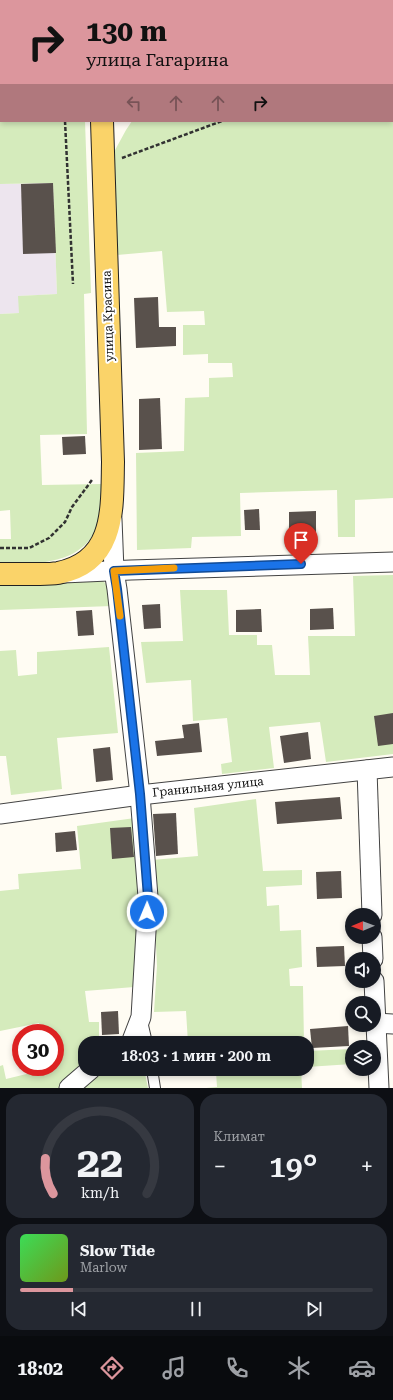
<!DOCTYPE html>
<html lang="ru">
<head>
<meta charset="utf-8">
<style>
  :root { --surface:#171b24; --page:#242831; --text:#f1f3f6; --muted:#9ea1a6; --line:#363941; --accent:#dc969d }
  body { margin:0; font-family:"Roboto Serif",serif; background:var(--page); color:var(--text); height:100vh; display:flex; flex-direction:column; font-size:15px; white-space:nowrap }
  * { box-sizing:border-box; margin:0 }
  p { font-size:13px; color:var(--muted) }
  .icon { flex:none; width:22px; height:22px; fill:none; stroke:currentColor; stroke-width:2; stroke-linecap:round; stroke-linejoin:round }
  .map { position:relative; height:1088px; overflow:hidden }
  .sheet { display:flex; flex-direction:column; gap:6px; padding:6px; background:#0d0f14; flex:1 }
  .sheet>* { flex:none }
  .guide { position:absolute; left:0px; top:0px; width:393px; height:122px; box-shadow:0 2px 6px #0003; background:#dc969d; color:#111; overflow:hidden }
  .needle { width:26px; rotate:269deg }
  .tools { position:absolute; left:345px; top:908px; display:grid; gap:8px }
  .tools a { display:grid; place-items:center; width:36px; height:36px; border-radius:50%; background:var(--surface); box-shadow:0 2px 6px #0003; font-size:20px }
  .speed { position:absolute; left:12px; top:1024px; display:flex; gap:8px; font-size:20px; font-weight:700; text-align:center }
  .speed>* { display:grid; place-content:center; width:52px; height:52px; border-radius:50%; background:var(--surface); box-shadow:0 2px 6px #0003; line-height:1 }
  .speed .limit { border:6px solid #d22; background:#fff; color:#111 }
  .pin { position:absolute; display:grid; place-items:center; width:34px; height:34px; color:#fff; margin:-41px -17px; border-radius:50% 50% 50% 0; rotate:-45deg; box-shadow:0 0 4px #0007 }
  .pin .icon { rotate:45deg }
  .me { position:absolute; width:44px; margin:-22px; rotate:1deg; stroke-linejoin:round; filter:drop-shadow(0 0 3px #0008) }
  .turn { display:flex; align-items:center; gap:14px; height:84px; padding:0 20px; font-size:18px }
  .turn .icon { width:52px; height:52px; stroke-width:2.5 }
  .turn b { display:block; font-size:28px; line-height:34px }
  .lanes { display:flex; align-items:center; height:38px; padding:0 20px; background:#0003; justify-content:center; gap:20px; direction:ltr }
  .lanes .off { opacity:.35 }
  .big { font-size:30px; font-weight:600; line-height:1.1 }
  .sheet .card { flex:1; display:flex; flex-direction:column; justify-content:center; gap:6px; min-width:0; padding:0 14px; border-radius:16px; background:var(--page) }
  .sheet .dial { align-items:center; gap:0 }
  .dial svg { height:104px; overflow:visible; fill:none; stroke:var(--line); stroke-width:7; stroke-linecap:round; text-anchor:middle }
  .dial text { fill:var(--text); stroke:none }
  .song { display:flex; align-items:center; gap:12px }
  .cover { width:48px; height:48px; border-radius:6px; background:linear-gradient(135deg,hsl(130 70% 55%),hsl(80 70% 35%)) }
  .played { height:4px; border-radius:2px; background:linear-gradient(90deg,var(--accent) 15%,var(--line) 15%) }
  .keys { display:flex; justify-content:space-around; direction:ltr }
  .heat { display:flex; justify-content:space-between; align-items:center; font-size:22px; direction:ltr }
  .sheet .tiles { flex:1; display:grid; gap:6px; grid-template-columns:1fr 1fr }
  .card:last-child { grid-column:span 2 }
  .trip { position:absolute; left:78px; top:1036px; width:236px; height:40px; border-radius:16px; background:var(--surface); box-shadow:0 2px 6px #0003; font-weight:600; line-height:40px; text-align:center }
  .tab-bar { display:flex; height:64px; justify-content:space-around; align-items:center; background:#090b0e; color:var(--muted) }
  .tab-bar .icon { width:28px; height:28px }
  .tab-bar .active { color:var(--accent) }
  .tab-bar b { font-size:18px; color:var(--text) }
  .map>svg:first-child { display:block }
  .industrial { fill:#ede5ee }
  .green { fill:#d5ebbc }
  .building { fill:#59514c }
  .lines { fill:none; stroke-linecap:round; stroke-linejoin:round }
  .lane-casing { stroke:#434343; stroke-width:12 }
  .street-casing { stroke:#434343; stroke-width:21 }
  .primary-casing { stroke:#212121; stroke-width:24 }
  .path { stroke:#323232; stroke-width:2.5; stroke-dasharray:4 2; stroke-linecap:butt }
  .lane { stroke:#fff; stroke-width:10 }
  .street { stroke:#fff; stroke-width:19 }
  .primary { stroke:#fad369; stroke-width:22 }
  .route-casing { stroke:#114b97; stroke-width:10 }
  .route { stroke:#1a73e8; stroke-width:7 }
  .slow { stroke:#f59e0b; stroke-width:7 }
  .labels { text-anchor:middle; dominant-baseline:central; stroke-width:4; stroke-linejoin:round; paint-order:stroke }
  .street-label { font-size:12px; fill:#101010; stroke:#fff }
</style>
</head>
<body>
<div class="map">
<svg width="393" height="1088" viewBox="0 0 393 1088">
  <rect width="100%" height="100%" fill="#fffcf3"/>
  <!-- industrial -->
  <g class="industrial">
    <path d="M0,0H393V14L392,1H1L0,26Z"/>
    <path d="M53,183L57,294L19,296V313L0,314V184Z"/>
  </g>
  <!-- green -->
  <g class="green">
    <path d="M392,82H393V498L355,500V537H338L337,490L240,493L241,536L192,537L191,548L137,550L136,453L184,451L185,398L209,397V378L233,377L232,363H208V354L183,355V325H205L204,311L167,312L162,251L117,255L114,152L126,130L132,121H392Z"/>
    <path d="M0,97H1V121H85L91,293L84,294L87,434L40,435L42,485L102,484C102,493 103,503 102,512C101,516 99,520 98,524C83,566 37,563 0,565V539H11L10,510L0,511V314L19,313L18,296L57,294L53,183L0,184Z"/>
    <path d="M393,575V754L326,762L320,722L269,727L274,768L222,774L221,764L232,762L227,718L193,721L191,680L146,683L141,642L183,641L180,590H227L229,635H257V645H272L275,675H310L308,636H355L353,576Z"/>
    <path d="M101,579L112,590V606L0,610V582Z"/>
    <path d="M109,647L118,733L57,738L62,789L11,795L6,756H0V651L16,650L18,676L37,674V652Z"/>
    <path d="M256,799L263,871L302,870V885L266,887L267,906L279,905L280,931L301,930L302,967L289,969L290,986H303L304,1043H188L186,1011L154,1012L157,966L152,860L198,856L194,808Z"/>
    <path d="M135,818L139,896L134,987L85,991L89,1022H99V1043H85V1069H144L148,1088H0V1066L3,1065L6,1079L47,1069L46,1067H55V1033H41L39,1023L0,1031V891L19,889L18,874L81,869L77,826Z"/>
    <path d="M352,1049V1064L307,1067V1051Z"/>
    <path d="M189,1069H301L302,1088H206L217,1087L216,1072L190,1074Z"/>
  </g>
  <!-- building -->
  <g class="building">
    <path d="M53,183L56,253L23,254L21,184Z"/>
    <path d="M158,297L159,327H176V346L136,348L134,298Z"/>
    <path d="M160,398L162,449L139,450V399Z"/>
    <path d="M85,436L86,454L63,455L62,437Z"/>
    <path d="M259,509L260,530H245L244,510Z"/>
    <path d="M316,511V535H289V512Z"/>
    <path d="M160,604L161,628L144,629L142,605Z"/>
    <path d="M333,608L334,629L310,630V609Z"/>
    <path d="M261,609L262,632H236V610Z"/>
    <path d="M92,610L94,635L78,636L76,611Z"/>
    <path d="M393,713V744L378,746L374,716Z"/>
    <path d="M199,723L202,752L157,756L155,741L184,738L182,725Z"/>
    <path d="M308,732L311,759L284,763L280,736Z"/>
    <path d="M110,747L113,780L96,782L93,749Z"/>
    <path d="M340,797L342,819L277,824L275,802Z"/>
    <path d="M176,813L178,854L156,856L153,814Z"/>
    <path d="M131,827L134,857L112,859L110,828Z"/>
    <path d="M75,831L77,850L56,852L55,833Z"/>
    <path d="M341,871L342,898L317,899L316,872Z"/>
    <path d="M344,946L345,966L317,967L316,947Z"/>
    <path d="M118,1011L119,1034L102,1035L101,1012Z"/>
    <path d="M348,1026L349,1046L312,1048L310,1029Z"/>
  </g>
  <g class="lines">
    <defs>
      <g id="lane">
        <path d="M83,0V1"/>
        <path d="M142,1021L147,1043"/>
        <path d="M152,1069L155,1088"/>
      </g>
      <g id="street">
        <path d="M112,519L114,571L117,589L140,795L148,897L141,1017L131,1043"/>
        <path d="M63,573L131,570L393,562"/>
        <path d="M367,770L372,915"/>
        <path d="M0,814L140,795L393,767"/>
        <path d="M372,937L373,959"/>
        <path d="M374,981L379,1088"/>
        <path d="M375,1023L393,1024"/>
        <path d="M69,1088L91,1069"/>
      </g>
      <g id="primary">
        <path d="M392,69H393"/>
        <path d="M0,89H1"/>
        <path d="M0,574C13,574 27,574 40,574C46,574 52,574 58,573C116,562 112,508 113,462L102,121"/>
      </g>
    </defs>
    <!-- lane casing -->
    <use href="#lane" class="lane-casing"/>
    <!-- street casing -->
    <use href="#street" class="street-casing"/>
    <!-- primary casing -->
    <use href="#primary" class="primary-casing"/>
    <!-- path -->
    <g class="path">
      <path d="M391,0V1"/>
      <path d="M392,22L393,39"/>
      <path d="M392,106H393"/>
      <path d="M0,112H1"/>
      <path d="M65,121L73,284"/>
      <path d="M122,158L222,121"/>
      <path d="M0,548H29L49,538L65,522L72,507L92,480"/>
    </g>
    <!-- lane -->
    <use href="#lane" class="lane"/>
    <!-- street -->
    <use href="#street" class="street"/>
    <!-- primary -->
    <use href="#primary" class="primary"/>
  </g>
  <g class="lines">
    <defs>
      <path id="route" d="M147,912L148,897L140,794L117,589L114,571L301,564"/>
    </defs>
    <!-- route casing -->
    <use href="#route" class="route-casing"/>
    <!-- route -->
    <use href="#route" class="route"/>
    <!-- slow -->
    <path class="slow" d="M120,616L114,571L174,568"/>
  </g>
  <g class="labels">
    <!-- street labels -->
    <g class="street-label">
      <text transform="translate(108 316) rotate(-92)">улица Красина</text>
      <text transform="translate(208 787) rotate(-6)">Гранильная улица</text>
    </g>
  </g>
</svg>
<div class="tools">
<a><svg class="needle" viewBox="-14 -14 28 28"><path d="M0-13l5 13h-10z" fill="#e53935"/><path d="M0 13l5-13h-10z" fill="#9ea1a6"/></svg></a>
<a><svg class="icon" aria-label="sound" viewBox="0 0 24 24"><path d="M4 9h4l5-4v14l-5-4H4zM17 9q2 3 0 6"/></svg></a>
<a><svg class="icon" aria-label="search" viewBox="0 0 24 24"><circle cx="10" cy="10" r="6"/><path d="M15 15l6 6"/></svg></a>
<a><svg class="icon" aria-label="layers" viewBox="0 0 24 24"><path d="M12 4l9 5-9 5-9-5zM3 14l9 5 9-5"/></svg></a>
</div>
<div class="speed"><div class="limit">30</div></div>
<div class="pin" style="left:301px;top:564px;background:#d93025"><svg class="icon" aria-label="arrive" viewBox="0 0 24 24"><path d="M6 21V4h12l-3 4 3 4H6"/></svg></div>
<svg class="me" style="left:147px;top:912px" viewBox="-20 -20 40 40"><circle r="17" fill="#1a73e8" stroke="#fff" stroke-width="3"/><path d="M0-11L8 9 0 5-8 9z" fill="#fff"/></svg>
<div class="trip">18:03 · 1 мин · 200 m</div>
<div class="guide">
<div class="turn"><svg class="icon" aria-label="right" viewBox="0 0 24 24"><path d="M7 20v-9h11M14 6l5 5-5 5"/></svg><div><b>130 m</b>улица Гагарина</div></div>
<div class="lanes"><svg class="icon off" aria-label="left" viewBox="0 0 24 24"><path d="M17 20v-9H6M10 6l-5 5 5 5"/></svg><svg class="icon off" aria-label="ahead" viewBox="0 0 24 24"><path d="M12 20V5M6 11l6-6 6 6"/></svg><svg class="icon off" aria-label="ahead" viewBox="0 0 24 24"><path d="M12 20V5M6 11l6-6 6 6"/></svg><svg class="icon" aria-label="right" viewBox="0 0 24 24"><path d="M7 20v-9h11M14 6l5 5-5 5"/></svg></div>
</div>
</div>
<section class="sheet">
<div class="tiles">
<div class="card dial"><svg viewBox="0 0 100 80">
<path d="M14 69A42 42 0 1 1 86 69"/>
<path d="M14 69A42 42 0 0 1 8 42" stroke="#dc969d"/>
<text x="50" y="56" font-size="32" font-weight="700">22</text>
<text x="50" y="72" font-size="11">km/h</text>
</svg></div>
<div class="card"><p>Климат</p>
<div class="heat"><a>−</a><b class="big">19°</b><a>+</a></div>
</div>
<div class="card">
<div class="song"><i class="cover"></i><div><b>Slow Tide</b><p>Marlow</p></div></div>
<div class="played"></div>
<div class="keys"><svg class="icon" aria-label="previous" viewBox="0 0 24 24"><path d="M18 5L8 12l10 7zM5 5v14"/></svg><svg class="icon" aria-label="pause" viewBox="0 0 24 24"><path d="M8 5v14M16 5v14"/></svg><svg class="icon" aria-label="next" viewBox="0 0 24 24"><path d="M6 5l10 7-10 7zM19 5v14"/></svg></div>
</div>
</div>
</section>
<nav class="tab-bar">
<b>18:02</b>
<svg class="icon active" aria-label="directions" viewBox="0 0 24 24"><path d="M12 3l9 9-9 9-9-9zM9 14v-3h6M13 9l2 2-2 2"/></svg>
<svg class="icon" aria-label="music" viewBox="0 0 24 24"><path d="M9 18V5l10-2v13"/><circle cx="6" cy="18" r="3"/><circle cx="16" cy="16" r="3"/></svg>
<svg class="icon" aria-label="phone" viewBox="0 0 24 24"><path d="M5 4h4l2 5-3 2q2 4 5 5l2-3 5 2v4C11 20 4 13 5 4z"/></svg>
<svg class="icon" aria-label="climate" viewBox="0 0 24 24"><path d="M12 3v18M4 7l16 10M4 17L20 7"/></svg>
<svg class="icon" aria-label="car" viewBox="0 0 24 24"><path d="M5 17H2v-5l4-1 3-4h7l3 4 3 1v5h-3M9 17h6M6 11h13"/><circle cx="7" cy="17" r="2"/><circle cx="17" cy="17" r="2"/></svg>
</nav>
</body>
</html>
